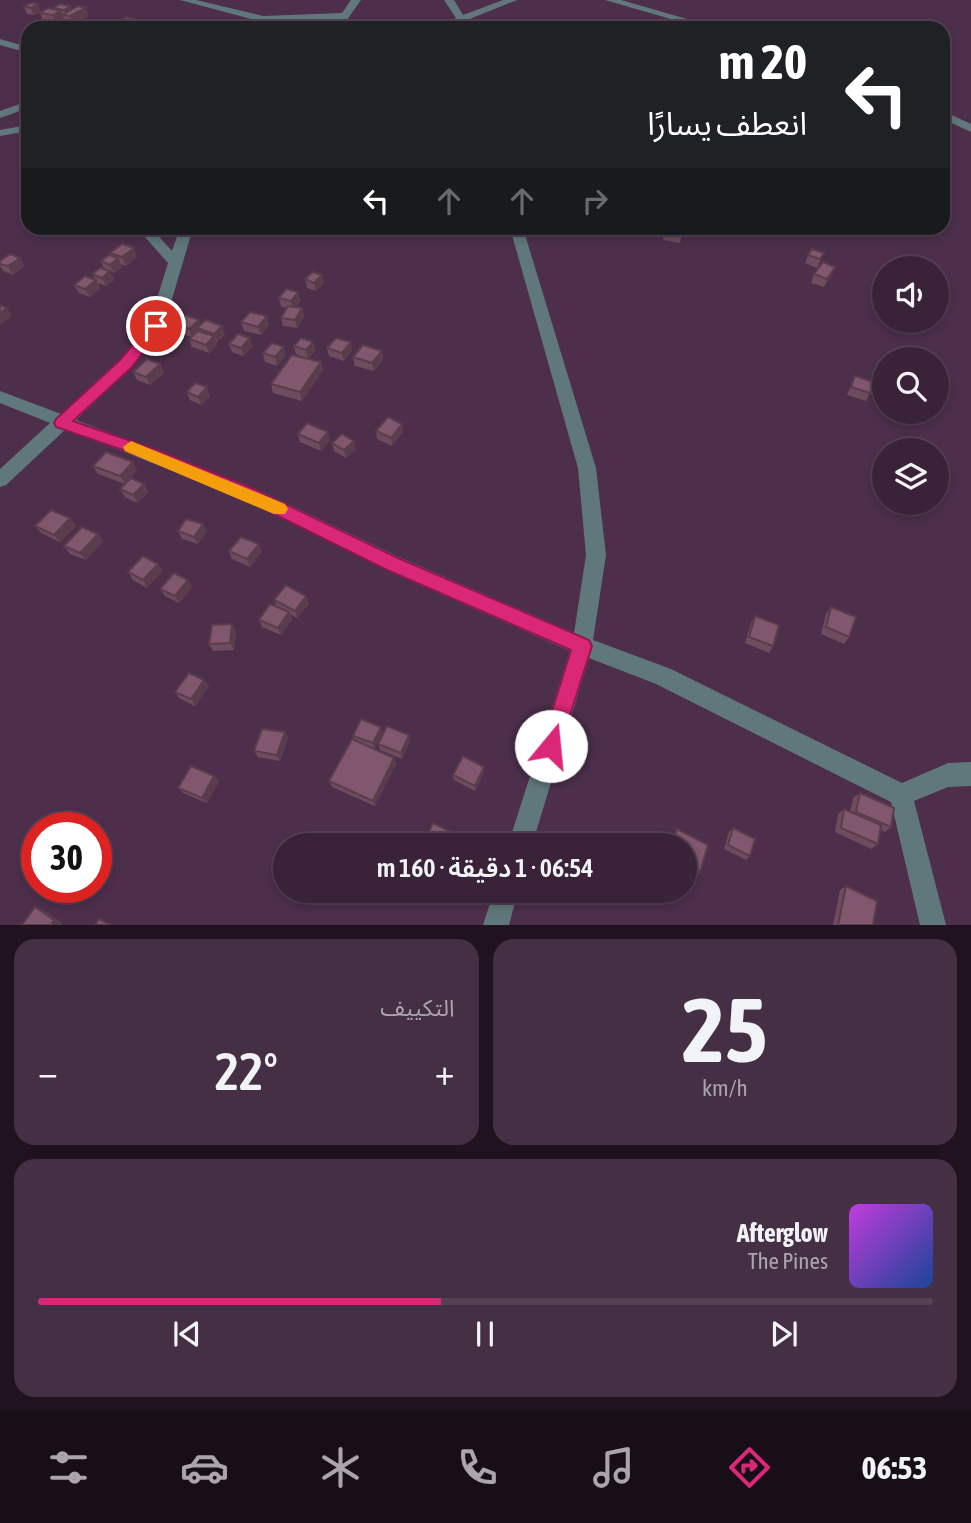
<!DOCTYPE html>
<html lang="ar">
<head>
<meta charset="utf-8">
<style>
  :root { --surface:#3a2339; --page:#452f44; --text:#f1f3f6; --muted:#aba4ae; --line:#544053; --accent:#db2777 }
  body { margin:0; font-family:"Asap Condensed","Noto Sans Arabic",sans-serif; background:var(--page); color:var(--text); direction:rtl; height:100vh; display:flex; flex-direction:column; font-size:26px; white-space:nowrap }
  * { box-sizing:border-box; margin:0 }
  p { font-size:23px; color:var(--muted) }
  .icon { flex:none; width:38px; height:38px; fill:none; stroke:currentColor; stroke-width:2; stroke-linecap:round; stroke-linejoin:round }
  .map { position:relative; height:925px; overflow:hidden; direction:ltr }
  .drawer { display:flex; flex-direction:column; gap:14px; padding:14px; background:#20131f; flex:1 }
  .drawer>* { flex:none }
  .banner { position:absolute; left:21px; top:21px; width:929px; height:214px; border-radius:21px; box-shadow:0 4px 10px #0003,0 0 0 2px var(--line); direction:rtl; background:#202124; color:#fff; overflow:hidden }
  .buttons { position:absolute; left:872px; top:256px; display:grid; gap:14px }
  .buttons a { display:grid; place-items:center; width:77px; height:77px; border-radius:50%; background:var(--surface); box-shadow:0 4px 10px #0003,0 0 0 2px var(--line); font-size:35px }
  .speed { position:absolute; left:21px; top:812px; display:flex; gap:14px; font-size:35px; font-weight:700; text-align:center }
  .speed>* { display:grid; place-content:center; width:91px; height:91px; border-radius:50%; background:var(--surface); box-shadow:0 4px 10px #0003,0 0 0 2px var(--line); line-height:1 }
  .speed .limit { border:10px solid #d22; background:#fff; color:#111 }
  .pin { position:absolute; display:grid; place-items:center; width:60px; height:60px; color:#fff; margin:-30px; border:4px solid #fff; border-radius:50%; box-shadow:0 2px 7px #0007 }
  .me { position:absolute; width:77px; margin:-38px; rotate:17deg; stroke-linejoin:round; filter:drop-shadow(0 0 5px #0008) }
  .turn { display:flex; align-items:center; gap:24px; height:147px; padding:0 28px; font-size:32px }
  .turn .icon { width:91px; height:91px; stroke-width:2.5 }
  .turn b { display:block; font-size:49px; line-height:60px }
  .lanes { display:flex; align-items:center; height:66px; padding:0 28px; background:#0003; justify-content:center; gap:35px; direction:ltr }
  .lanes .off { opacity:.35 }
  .big { font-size:52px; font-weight:600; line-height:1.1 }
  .drawer .tile { flex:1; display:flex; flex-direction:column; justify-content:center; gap:10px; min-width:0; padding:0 24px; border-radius:21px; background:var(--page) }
  .drawer .dial { align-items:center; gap:0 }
  .dial b { font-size:91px; line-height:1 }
  .song { display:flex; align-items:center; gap:21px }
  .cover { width:84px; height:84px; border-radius:10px; background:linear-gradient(135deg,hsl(290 70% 55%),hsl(220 70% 35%)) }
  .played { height:7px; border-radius:4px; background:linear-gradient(90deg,var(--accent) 45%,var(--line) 45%) }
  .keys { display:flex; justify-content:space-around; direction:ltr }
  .heat { display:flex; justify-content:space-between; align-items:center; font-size:38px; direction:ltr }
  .drawer .tiles { flex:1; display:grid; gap:14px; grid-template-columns:1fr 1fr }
  .tile:last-child { grid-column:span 2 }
  .trip { position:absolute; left:273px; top:833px; width:424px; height:70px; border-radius:35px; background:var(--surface); box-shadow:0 4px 10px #0003,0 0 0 2px var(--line); font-weight:600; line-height:70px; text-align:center; direction:rtl }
  .menu { display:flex; height:112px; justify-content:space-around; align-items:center; background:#170e17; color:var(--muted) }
  .menu .icon { width:49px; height:49px }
  .menu .current { color:var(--accent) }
  .menu b { font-size:32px; color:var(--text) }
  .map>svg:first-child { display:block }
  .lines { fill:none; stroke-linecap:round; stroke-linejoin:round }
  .minor { fill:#60787b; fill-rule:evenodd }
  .wall { fill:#6e4b5d }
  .shaded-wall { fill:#5a3d4c }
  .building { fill:#80576c; stroke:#5a3d4c; stroke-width:2 }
  .route { fill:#db2777; stroke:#8e194d; stroke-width:2 }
  .slow { fill:#f59e0b }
</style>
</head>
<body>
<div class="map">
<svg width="971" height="925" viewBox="0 0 971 925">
  <rect width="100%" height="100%" fill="#4d2f4c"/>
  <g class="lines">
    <!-- minor -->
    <g class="minor">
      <path d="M180,0H196L263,16L342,13L351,0H361L342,27L339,28L334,25L338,19L263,22Z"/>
      <path d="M444,0H454L463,15L503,0H517L467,20L469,28H463L459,23L446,28H432L456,18Z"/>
      <path d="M605,0H621L718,28H702Z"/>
      <path d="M0,39L28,47V53L0,45Z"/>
      <path d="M28,101V108L0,118V111Z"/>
      <path d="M943,111L971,124V132L943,119Z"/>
      <path d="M28,125V131L0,136V130Z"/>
      <path d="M137,228H151L172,251L180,228H193L164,326L131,368L76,420L254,488L399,557L574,633L586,555L578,468L510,228H523L596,468L606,555L593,640L671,669L902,783L948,763L971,762V786L948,787L914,801L946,925H920L891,802L656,684L589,658L532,845H508L570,651L385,569L242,498L66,429L6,485L0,487V469L50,423L0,403V391L61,414L119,360L149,325L168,263Z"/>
      <path d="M494,891H518L509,925H483Z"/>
    </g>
  </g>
  <!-- wall -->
  <g class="wall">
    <path d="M31,3L41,12L34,15L27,14L24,6Z"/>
    <path d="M53,8L72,10L89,16L73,24L65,22L54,24L55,23L43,20L40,13L54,9Z"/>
    <path d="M133,19L136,26L132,28H121L119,21Z"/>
    <path d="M75,228H103L94,234Z"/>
    <path d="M666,228H683L680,243L663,240Z"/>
    <path d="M110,253L137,257L126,266L120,264L122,267L114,273L110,271L114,280L106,286L98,283L100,288L90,297L79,293L74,285L95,279L92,274L104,269L101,261L111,256Z"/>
    <path d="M824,253L817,268L805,263L808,255Z"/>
    <path d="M0,261L24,266L13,275L3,271L0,266Z"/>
    <path d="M835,267L832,275L824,287L811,283L814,274Z"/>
    <path d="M322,275L324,283L316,291L307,288L305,279Z"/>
    <path d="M298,292L300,301L295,307L302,308L304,317L297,328L283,326L281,318L287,308L281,307L279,298Z"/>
    <path d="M267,316L269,325L261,335L244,331L241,322Z"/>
    <path d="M176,324L222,326L225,334L217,342H216L217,345L209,353L192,347L189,339L191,337L179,333Z"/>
    <path d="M313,342L315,351L308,359L321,362L323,370L302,401L273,393L271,384L307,359L296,354L294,346Z"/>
    <path d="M229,344L253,346L243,356L232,352Z"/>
    <path d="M327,348L352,351L344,361L329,356Z"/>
    <path d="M382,351L383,359L374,371L355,366L353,357Z"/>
    <path d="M263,353L286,355L277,366L265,362Z"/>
    <path d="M160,364L164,373L150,385L137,380L133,372Z"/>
    <path d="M855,376L870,393L866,401L847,395Z"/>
    <path d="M187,392L210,396L201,405L190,400Z"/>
    <path d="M376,431L403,432L392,446L377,439Z"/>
    <path d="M298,434L330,440L321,451L300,442Z"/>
    <path d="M332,443L356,449L346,458L334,451Z"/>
    <path d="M133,462L137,470L125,484L98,474L93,466Z"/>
    <path d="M144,484L148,492L137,503L125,497L120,489Z"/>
    <path d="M70,518L76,526L60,542L41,533L35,526Z"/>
    <path d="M178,531H207L198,544L182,539Z"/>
    <path d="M98,534L103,541L86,560L70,554L64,546Z"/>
    <path d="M229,551L262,552L250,567L232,559Z"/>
    <path d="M158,564L162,571L147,588L133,580L128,572Z"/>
    <path d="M188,580L192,587L179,603L165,596L160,589Z"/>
    <path d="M274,600L309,603L297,618L290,614L292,619L281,635L262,627L259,620L277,607Z"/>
    <path d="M831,607L849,637L844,644L821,634L826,614Z"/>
    <path d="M755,616L773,646L769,653L745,643L751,623Z"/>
    <path d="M236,631L234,650L213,651L209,644Z"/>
    <path d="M204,680L209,686L195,706L179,698L175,692Z"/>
    <path d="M285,732L288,738L280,761L258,757L254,751Z"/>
    <path d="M382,733L374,749L396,764L375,806L332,787L329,781L355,741L353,736Z"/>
    <path d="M410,740L402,759L380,750L378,744Z"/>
    <path d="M484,772L475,791L454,780L453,775Z"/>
    <path d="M214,776L219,781L207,803L183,793L178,788Z"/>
    <path d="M860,793L891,827L885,832L880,830L878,844L871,849L835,832L838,814L844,809L850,812L853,798Z"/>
    <path d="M733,828L750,856L746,860L724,849L729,832Z"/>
    <path d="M677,829L700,872L696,876L684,869V845H670L674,834Z"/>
    <path d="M846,886L873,925H833L840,890Z"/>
    <path d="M403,891H432L427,902Z"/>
  </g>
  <!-- shaded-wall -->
  <g class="shaded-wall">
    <path d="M38,4L41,12L34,15L31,8Z"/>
    <path d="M70,6L73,13L66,15L64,10Z"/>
    <path d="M86,8L89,16L73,24L70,16Z"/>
    <path d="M61,11L64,19L56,23L53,15Z"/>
    <path d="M133,19L136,26L132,28H127L125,23Z"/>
    <path d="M65,21L68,28H49L57,24Z"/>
    <path d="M91,228H103L94,234Z"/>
    <path d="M134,248L137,257L126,266L122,257Z"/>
    <path d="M20,258L24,266L13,275L8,266Z"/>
    <path d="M118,258L122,267L114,273L110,265Z"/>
    <path d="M835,267L832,275L824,287L827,279Z"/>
    <path d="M110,271L114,280L106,286L102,278Z"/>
    <path d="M322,275L324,283L316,291L314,283Z"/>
    <path d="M96,280L100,288L90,297L85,289Z"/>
    <path d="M298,292L300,301L293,310L291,301Z"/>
    <path d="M7,308L12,316L0,325V313Z"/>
    <path d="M302,308L304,317L297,328L295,320Z"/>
    <path d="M267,316L269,325L261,335L258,327Z"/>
    <path d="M199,320L202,328H197L199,331L192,337L189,329Z"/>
    <path d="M222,326L225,334L217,342L214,334Z"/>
    <path d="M214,336L217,345L209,353L206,345Z"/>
    <path d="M250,338L253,346L243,356L241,348Z"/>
    <path d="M313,342L315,351L308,359L306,350Z"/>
    <path d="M351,342L352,351L344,361L342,353Z"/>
    <path d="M284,347L286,355L277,366L275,357Z"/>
    <path d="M382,351L383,359L374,371L372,363Z"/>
    <path d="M321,362L323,370L302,401L300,392Z"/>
    <path d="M160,364L164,373L150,385L146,377Z"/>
    <path d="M207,387L210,396L201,405L198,397Z"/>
    <path d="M402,424L403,432L392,446L391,438Z"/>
    <path d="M328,432L330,440L321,451L319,443Z"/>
    <path d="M354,441L356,449L346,458L344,450Z"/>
    <path d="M133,462L137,470L125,484L120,476Z"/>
    <path d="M144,484L148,492L137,503L133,495Z"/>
    <path d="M70,518L76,526L60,542L54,535Z"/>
    <path d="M203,524L207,531L198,544L194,537Z"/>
    <path d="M98,534L103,541L86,560L80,553Z"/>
    <path d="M259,544L262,552L250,567L247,559Z"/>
    <path d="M158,564L162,571L147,588L143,580Z"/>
    <path d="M188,580L192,587L179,603L175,596Z"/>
    <path d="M306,596L309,603L297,618L295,611Z"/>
    <path d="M289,612L292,619L281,635L278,628Z"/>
    <path d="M232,624L236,631L234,650L230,643Z"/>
    <path d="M204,680L209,686L195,706L191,699Z"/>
    <path d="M381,727L382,733L374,749L373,743Z"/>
    <path d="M285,732L288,738L280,761L277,755Z"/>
    <path d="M409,735L410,740L402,759L401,753Z"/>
    <path d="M394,758L396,764L375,806L373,801Z"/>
    <path d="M484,767V772L475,791V786Z"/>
    <path d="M214,776L219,781L207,803L202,798Z"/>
    <path d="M455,834V838L452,845H449Z"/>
    <path d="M429,891H432L427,902L426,898Z"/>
    <path d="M35,907L44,910L62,923L61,925H51Z"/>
  </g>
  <!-- building -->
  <g class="building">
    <path d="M31,3L38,4L31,8L24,6Z"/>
    <path d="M60,4L70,6L64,10L53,8Z"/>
    <path d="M78,6L86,8L70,16L62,15Z"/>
    <path d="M48,8L61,11L53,15L40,13Z"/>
    <path d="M127,17L133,19L125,23L119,21Z"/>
    <path d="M58,19L65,21L57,24L49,28H36L46,22L54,24Z"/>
    <path d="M666,228H683L682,235L665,232Z"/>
    <path d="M122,244L134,248L122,257L110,253Z"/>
    <path d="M812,249L824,253L820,259L808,255Z"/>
    <path d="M10,254L20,258L8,266L0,264V261Z"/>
    <path d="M109,255L118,258L110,265L101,261Z"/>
    <path d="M823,262L835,267L827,279L814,274Z"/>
    <path d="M100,268L110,271L102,278L92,274Z"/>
    <path d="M313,272L322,275L314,283L305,279Z"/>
    <path d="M85,276L96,280L85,289L74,285Z"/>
    <path d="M286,289L298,292L291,301L279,298Z"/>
    <path d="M0,305L7,308L0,313Z"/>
    <path d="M288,306L302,308L295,320L281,318Z"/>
    <path d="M250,312L267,316L258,327L241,322Z"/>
    <path d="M186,315L199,320L189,329L176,324Z"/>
    <path d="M206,320L222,326L214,334L197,328Z"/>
    <path d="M198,331L214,336L206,345L189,339Z"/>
    <path d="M238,334L250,338L241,348L229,344Z"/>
    <path d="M301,338L313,342L306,350L294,346Z"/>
    <path d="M336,338L351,342L342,353L327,348Z"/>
    <path d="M272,343L284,347L275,357L263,353Z"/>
    <path d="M363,345L382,351L372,363L353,357Z"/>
    <path d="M292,355L321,362L300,392L271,384Z"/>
    <path d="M147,359L160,364L146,377L133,372Z"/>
    <path d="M855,376L874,382L870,393L851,387Z"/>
    <path d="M195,383L207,387L198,397L187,392Z"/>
    <path d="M388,417L402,424L391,438L376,431Z"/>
    <path d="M307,423L328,432L319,443L298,434Z"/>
    <path d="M342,434L354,441L344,450L332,443Z"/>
    <path d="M106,452L133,462L120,476L93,466Z"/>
    <path d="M131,478L144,484L133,495L120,489Z"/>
    <path d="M51,510L70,518L54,535L35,526Z"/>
    <path d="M186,519L203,524L194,537L178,531Z"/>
    <path d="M82,527L98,534L80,553L64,546Z"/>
    <path d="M241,537L259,544L247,559L229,551Z"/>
    <path d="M143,556L158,564L143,580L128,572Z"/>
    <path d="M174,573L188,580L175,596L160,589Z"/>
    <path d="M286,585L306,596L295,611L274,600Z"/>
    <path d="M270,604L289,612L278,628L259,620Z"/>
    <path d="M831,607L856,617L849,637L826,627Z"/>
    <path d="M755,616L779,625L773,646L749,637Z"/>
    <path d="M232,624L230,643L209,644L212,625Z"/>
    <path d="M189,673L204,680L191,699L175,692Z"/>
    <path d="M361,719L381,727L373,743L353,736Z"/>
    <path d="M387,726L409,735L401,753L378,744Z"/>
    <path d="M262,729L285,732L277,755L254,751Z"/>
    <path d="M352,739L394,758L373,801L329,781Z"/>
    <path d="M463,756L484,767L475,786L453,775Z"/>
    <path d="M191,766L214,776L202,798L178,788Z"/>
    <path d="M860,793L894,808L891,827L856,812Z"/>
    <path d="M844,809L881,825L878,844L841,828Z"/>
    <path d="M433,823L455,834L449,845H427L423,844Z"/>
    <path d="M733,828L755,839L750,856L728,845Z"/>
    <path d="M677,829L708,845L700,872L684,863V845H672Z"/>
    <path d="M347,841L355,845H344Z"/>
    <path d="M846,886L877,901L873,925H838Z"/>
    <path d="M410,891H429L426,898Z"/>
    <path d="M35,907L54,920L51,925H22Z"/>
    <path d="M99,919L111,925H95Z"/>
  </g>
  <!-- route -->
  <path class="route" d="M156,322L163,326L131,368L73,421L157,450L254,489L398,558L589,640L592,646L558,753L551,756L544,753L541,746L571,650L385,569L242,498L146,458L56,427L54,423L56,419L120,360L151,323Z"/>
  <!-- slow -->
  <path class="slow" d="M131,441L285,504L288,509L285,514H274L125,451L123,447Z"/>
</svg>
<div class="buttons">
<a><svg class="icon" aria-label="sound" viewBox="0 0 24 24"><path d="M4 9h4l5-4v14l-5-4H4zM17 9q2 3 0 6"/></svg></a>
<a><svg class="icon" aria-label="search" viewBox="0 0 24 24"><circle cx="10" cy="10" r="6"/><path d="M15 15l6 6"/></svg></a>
<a><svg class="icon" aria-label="layers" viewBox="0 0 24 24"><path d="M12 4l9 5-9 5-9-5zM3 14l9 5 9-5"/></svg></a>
</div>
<div class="speed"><div class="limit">30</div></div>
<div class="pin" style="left:156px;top:326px;background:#d93025"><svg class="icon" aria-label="arrive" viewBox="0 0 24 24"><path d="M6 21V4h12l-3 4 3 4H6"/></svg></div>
<svg class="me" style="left:551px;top:746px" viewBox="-20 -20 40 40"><circle r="19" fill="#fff"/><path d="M0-13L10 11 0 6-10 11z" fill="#db2777"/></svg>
<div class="trip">06:54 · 1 دقيقة · 160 m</div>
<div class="banner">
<div class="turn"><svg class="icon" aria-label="left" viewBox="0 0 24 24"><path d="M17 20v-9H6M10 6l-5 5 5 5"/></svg><div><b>20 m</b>انعطف يسارًا</div></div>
<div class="lanes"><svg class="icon" aria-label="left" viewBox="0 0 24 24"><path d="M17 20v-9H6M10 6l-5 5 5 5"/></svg><svg class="icon off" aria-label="ahead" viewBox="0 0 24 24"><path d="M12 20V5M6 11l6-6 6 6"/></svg><svg class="icon off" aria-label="ahead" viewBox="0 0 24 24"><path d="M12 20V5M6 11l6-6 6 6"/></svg><svg class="icon off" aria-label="right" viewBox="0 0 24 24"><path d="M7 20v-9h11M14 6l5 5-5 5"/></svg></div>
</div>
</div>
<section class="drawer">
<div class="tiles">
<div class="tile dial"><b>25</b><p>km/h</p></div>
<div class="tile"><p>التكييف</p>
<div class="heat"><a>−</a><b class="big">22°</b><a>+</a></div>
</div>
<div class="tile">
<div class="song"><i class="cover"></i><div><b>Afterglow</b><p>The Pines</p></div></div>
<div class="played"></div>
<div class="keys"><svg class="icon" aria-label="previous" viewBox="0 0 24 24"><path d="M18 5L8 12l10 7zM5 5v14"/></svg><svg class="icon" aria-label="pause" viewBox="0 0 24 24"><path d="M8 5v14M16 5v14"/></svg><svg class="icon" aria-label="next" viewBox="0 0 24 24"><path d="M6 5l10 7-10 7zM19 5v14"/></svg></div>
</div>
</div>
</section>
<nav class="menu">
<b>06:53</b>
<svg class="icon current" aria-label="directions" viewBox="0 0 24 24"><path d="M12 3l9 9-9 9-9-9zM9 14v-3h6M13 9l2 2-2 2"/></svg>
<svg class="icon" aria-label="music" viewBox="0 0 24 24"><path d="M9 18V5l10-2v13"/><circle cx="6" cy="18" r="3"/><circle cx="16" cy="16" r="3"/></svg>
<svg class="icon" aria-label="phone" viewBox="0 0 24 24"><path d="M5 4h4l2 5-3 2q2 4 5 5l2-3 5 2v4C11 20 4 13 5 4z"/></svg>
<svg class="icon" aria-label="climate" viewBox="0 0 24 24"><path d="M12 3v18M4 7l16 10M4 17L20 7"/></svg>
<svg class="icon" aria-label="car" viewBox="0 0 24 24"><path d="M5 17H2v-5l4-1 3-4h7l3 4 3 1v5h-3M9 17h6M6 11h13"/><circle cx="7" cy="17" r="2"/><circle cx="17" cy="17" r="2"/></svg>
<svg class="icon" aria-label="filters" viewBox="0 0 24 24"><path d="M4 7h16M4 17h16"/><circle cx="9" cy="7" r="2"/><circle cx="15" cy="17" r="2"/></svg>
</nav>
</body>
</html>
